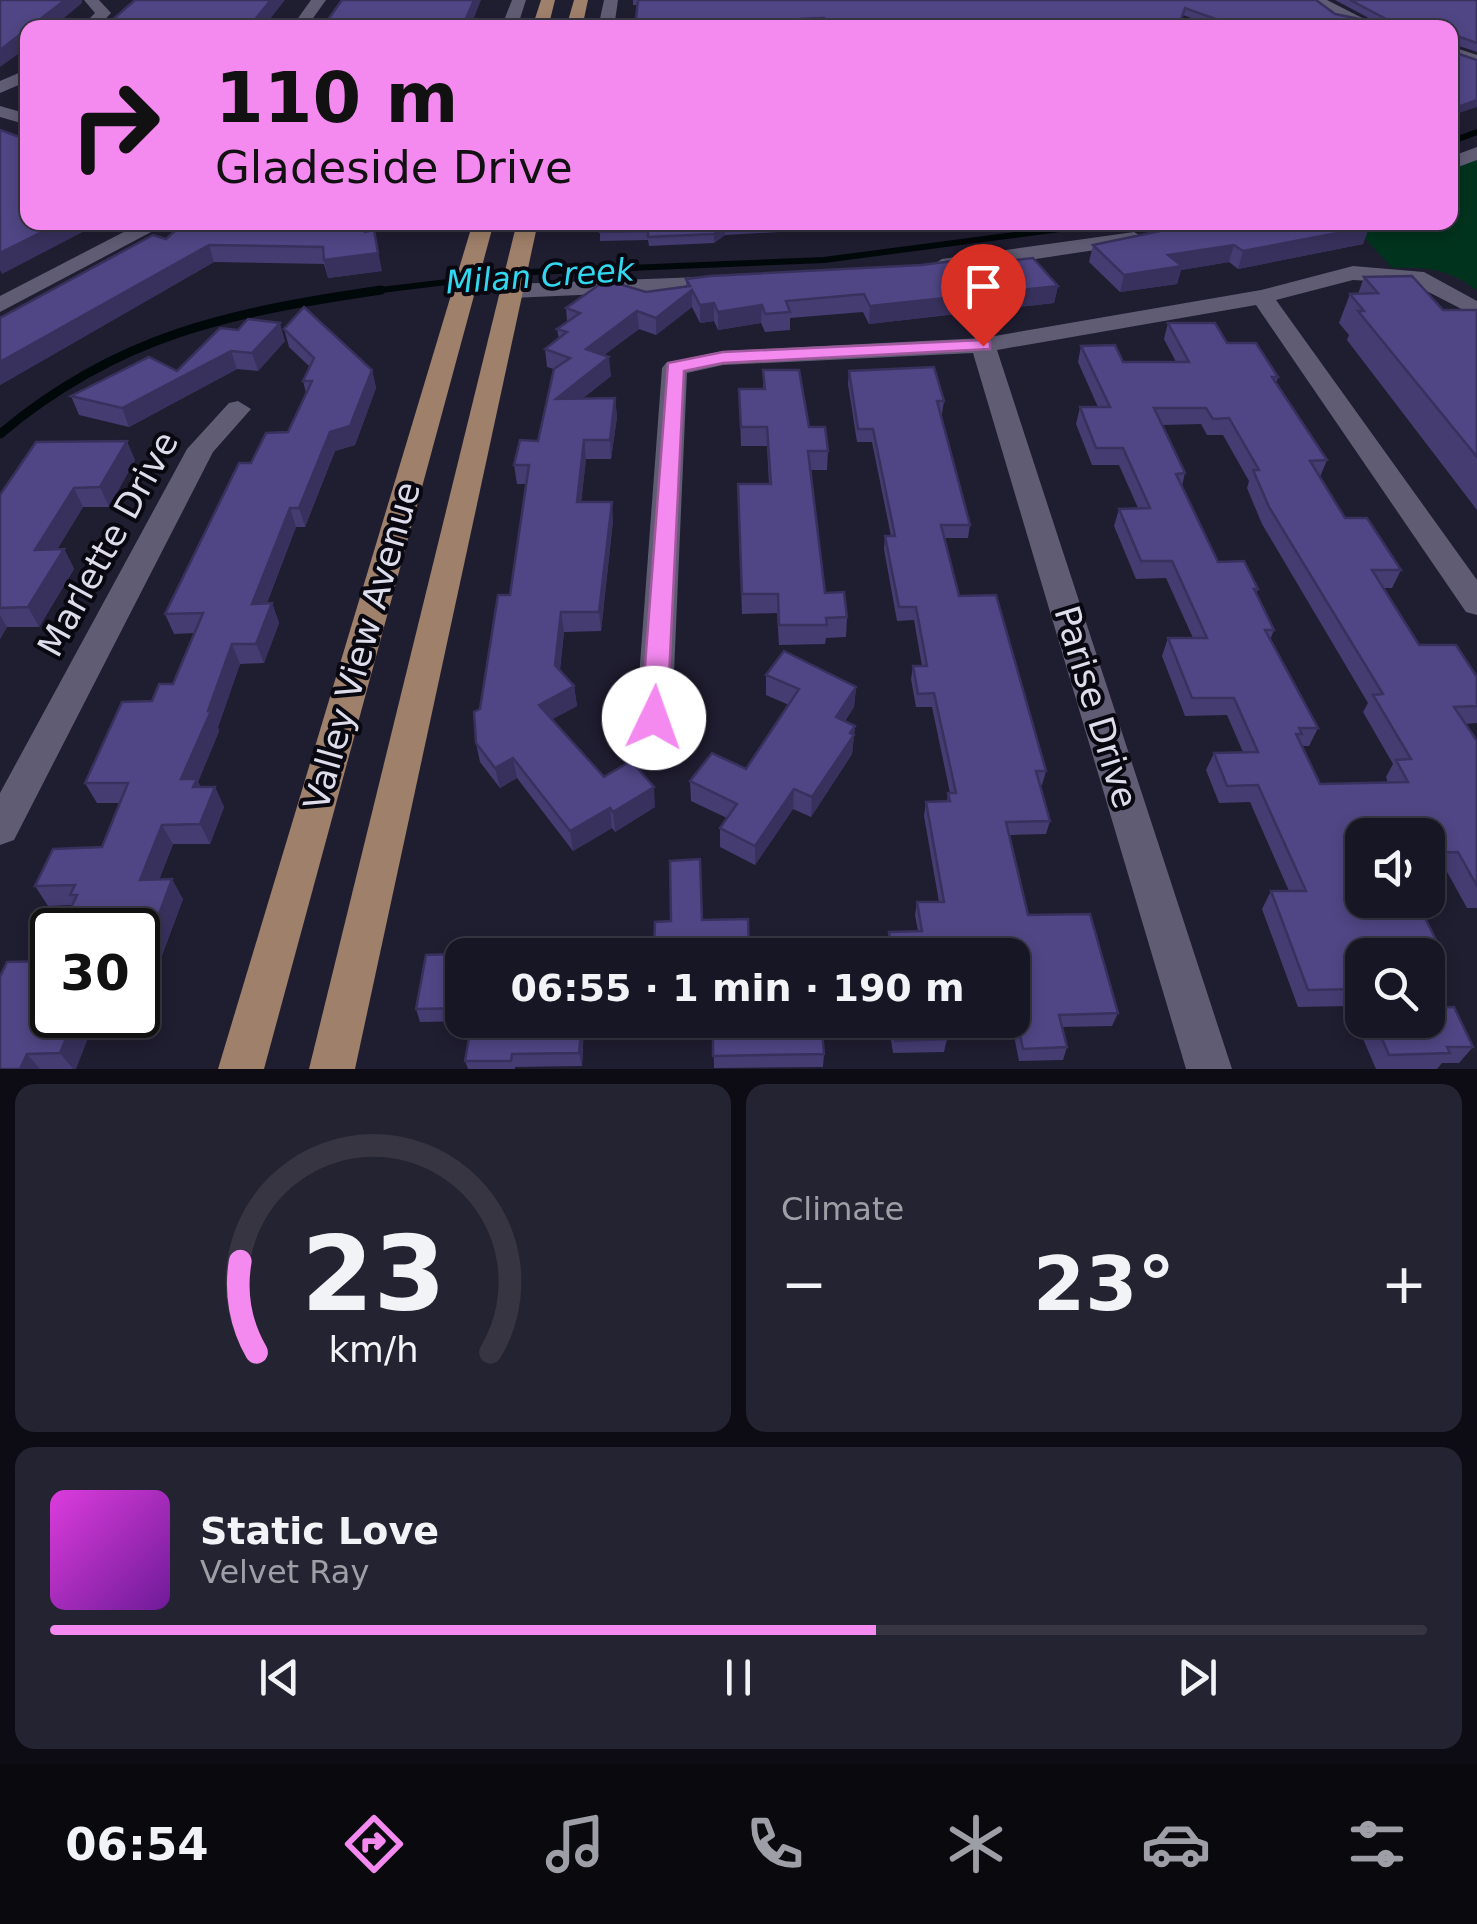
<!DOCTYPE html>
<html lang="en">
<head>
<meta charset="utf-8">
<style>
  :root { --surface:#171624; --page:#242331; --text:#f1f3f6; --muted:#9e9fa6; --line:#363541; --accent:#f489f0 }
  body { margin:0; font-family:"DejaVu Sans",sans-serif; background:var(--page); color:var(--text); height:100vh; display:flex; flex-direction:column; font-size:38px; white-space:nowrap }
  * { box-sizing:border-box; margin:0 }
  p { font-size:32px; color:var(--muted) }
  .icon { flex:none; width:55px; height:55px; fill:none; stroke:currentColor; stroke-width:2; stroke-linecap:round; stroke-linejoin:round }
  .map { position:relative; height:1069px; overflow:hidden }
  .drawer { display:flex; flex-direction:column; gap:15px; padding:15px; background:#0d0c14; flex:1 }
  .drawer>* { flex:none }
  .hud { position:absolute; left:20px; top:20px; width:1438px; height:210px; border-radius:20px; box-shadow:0 5px 15px #0003,0 0 0 2px var(--line); background:#f489f0; color:#111; overflow:hidden }
  .tools { position:absolute; left:1345px; top:818px; display:grid; gap:20px }
  .tools a { display:grid; place-items:center; width:100px; height:100px; border-radius:20px; background:var(--surface); box-shadow:0 5px 15px #0003,0 0 0 2px var(--line); font-size:50px }
  .speed { position:absolute; left:30px; top:908px; display:flex; gap:20px; font-size:50px; font-weight:700; text-align:center }
  .speed>* { display:grid; place-content:center; width:130px; height:130px; border-radius:50%; background:var(--surface); box-shadow:0 5px 15px #0003,0 0 0 2px var(--line); line-height:1 }
  .speed .limit { border:5px solid #111; border-radius:15px; background:#fff; color:#111 }
  .pin { position:absolute; display:grid; place-items:center; width:85px; height:85px; color:#fff; margin:-102px -42px; border-radius:50% 50% 50% 0; rotate:-45deg; box-shadow:0 0 10px #0007 }
  .pin .icon { rotate:45deg }
  .me { position:absolute; width:110px; margin:-55px; rotate:3deg; stroke-linejoin:round; filter:drop-shadow(0 0 8px #0008) }
  .turn { display:flex; align-items:center; gap:35px; height:210px; padding:0 30px; font-size:45px }
  .turn .icon { width:130px; height:130px; stroke-width:2.5 }
  .turn b { display:block; font-size:70px; line-height:85px }
  .big { font-size:75px; font-weight:700; line-height:1.1 }
  .drawer .widget { flex:1; display:flex; flex-direction:column; justify-content:center; gap:15px; min-width:0; padding:0 35px; border-radius:20px; background:var(--page) }
  .drawer .dial { align-items:center; gap:0 }
  .dial svg { height:260px; overflow:visible; fill:none; stroke:var(--line); stroke-width:7; stroke-linecap:round; text-anchor:middle }
  .dial text { fill:var(--text); stroke:none }
  .song { display:flex; align-items:center; gap:30px }
  .cover { width:120px; height:120px; border-radius:15px; background:linear-gradient(135deg,hsl(300 70% 55%),hsl(280 70% 35%)) }
  .played { height:10px; border-radius:5px; background:linear-gradient(90deg,var(--accent) 60%,var(--line) 60%) }
  .keys { display:flex; justify-content:space-around; direction:ltr }
  .heat { display:flex; justify-content:space-between; align-items:center; font-size:55px; direction:ltr }
  .drawer .tiles { flex:1; display:grid; gap:15px; grid-template-columns:1fr 1fr }
  .widget:last-child { grid-column:span 2 }
  .trip { position:absolute; left:445px; top:938px; width:585px; height:100px; border-radius:20px; background:var(--surface); box-shadow:0 5px 15px #0003,0 0 0 2px var(--line); font-weight:700; line-height:100px; text-align:center }
  .dock { display:flex; height:160px; justify-content:space-around; align-items:center; background:#09090e; color:var(--muted) }
  .dock .icon { width:70px; height:70px }
  .dock .active { color:var(--accent) }
  .dock b { font-size:45px; color:var(--text) }
  .map>svg:first-child { display:block }
  .green { fill:#00331d }
  .lines { fill:none; stroke-linecap:round; stroke-linejoin:round }
  .stream-far1 { stroke:#00080a; stroke-width:6 }
  .stream { stroke:#00080a; stroke-width:9 }
  .minor { fill:#5f5c74; fill-rule:evenodd }
  .major { fill:#9f806a; fill-rule:evenodd }
  .wall { fill:#453c72; fill-rule:evenodd }
  .shaded-wall { fill:#38315d }
  .building { fill:#504685; stroke:#38315d; stroke-width:2.5; fill-rule:evenodd }
  .route { fill:#f489f0; stroke:#9f599c; stroke-width:2.5 }
  .labels { text-anchor:middle; dominant-baseline:central; stroke-width:8; stroke-linejoin:round; paint-order:stroke }
  .far-water-label { font-size:32px; font-style:italic; fill:#32d8ef; stroke:#090811 }
  .street-label { font-size:35px; fill:#dddcea; stroke:#090811 }
</style>
</head>
<body>
<div class="map">
<svg width="1477" height="1069" viewBox="0 0 1477 1069">
  <rect width="100%" height="100%" fill="#1f1d30"/>
  <!-- green -->
  <path class="green" d="M1477,158V291C1451,269 1426,267 1392,268L1351,223L1450,222V167Z"/>
  <g class="lines">
    <!-- stream-far1 -->
    <g class="stream-far1">
      <path d="M1450,142L1477,132"/>
      <path d="M364,292L531,272L824,260L1113,222"/>
    </g>
    <!-- stream -->
    <path class="stream" d="M0,434C119,334 232,312 381,290"/>
    <!-- minor -->
    <g class="minor">
      <path d="M84,0H99L111,13L97,28H80L95,13Z"/>
      <path d="M311,0H326L306,28H291Z"/>
      <path d="M512,0H526L517,28H501Z"/>
      <path d="M604,0H618L614,28H598Z"/>
      <path d="M1311,0H1327L1382,28C1356,28 1330,20 1311,0Z"/>
      <path d="M1450,46L1477,55V65L1450,56Z"/>
      <path d="M28,69V81L0,93V81Z"/>
      <path d="M0,106L28,114V125L0,117Z"/>
      <path d="M1477,147V160L1450,170V157Z"/>
      <path d="M143,222H170L0,312V296Z"/>
      <path d="M1134,232L1145,238L1142,243L942,273L931,266L942,259Z"/>
      <path d="M1353,266L1424,272L1477,301V317L1411,283L1353,280L1276,300L1477,580V615L1466,612L1256,305L997,350L1232,1069H1186L973,353L723,365L687,373L672,718L666,728L654,732L642,728L636,718L662,368L666,363L723,351L983,338L1261,290Z"/>
      <path d="M727,276L735,278L738,283L735,288L512,298L501,291L512,284Z"/>
      <path d="M238,401L251,409L213,452L14,840L0,845V793L187,449L229,403Z"/>
    </g>
    <!-- major -->
    <g class="major">
      <path d="M541,0H555L548,28H532Z"/>
      <path d="M574,0H588L582,28H566Z"/>
      <path d="M473,222H494L264,1069H218Z"/>
      <path d="M517,222H538L355,1069H309Z"/>
    </g>
  </g>
  <!-- wall -->
  <g class="wall">
    <path d="M633,0H1316L1335,14L1378,23L1335,0H1477V52L1450,43V28H1218L1183,15L1179,28H825L824,25L798,28H635L637,5H633Z"/>
    <path d="M847,222H902L851,228Z"/>
    <path d="M781,223L780,232L725,235L714,243L649,246L648,240L600,241V232Z"/>
    <path d="M1369,227L1363,244L1238,269L1229,262L1181,270L1177,284L1120,292L1089,262L1093,245Z"/>
    <path d="M366,231L382,271L328,278L324,264L214,262L0,385V318L166,239Z"/>
    <path d="M981,264L1058,286L1054,303L869,324L863,312L790,318V330L765,332L761,323L718,330L714,321L700,323L692,307L656,335L639,329L604,355L611,376L582,399L615,398L617,417L611,459H586L581,502L613,521L601,631L564,632L560,670L574,686L577,706L552,719L604,777L655,807L615,832L612,828L573,851L517,778L500,788L480,762L476,743L480,709L510,595L527,484H517L514,465L538,441L554,369L547,367L545,349L559,339L557,329L567,322L566,308L646,292L686,286V279Z"/>
    <path d="M1364,277L1443,310H1477V510L1347,340L1349,335L1339,323L1350,294H1358Z"/>
    <path d="M1168,323L1227,343L1278,377L1276,383L1327,460L1320,477L1345,518L1401,570L1392,588H1383L1419,645L1477,677V723L1465,724L1477,741V908H1467L1446,870H1428V835H1362L1444,956L1432,973H1428V955H1362V1020H1428L1473,1047L1459,1063H1442L1437,1069H1376L1349,1006L1298,1007L1262,909L1271,891H1289L1250,802L1219,803L1206,770L1214,753L1243,752L1227,715L1185,716L1162,656L1168,638H1193L1166,578L1136,579L1114,526L1119,509L1138,508L1119,465H1092L1076,424L1080,407H1098L1078,362L1081,346L1123,362H1176L1164,339ZM1201,424L1207,435H1223L1249,481L1247,488L1262,524L1368,703L1363,712L1393,764L1386,777L1388,783L1320,784L1302,746H1309L1318,728L1270,640L1274,630L1256,594L1258,589L1218,562L1182,486L1185,473L1162,425Z"/>
    <path d="M220,328L285,341L258,371L237,369L129,427L79,415L71,396L177,371Z"/>
    <path d="M284,329L372,370L376,388L355,445L335,451L305,527H296L267,603H272L279,623L264,663L240,664L218,727L219,731L198,782L201,787H215L224,807L210,844H173L159,880L183,899L161,958L138,959V930L76,915L71,908L72,905L48,906L35,886L102,847L120,803H97L85,783L152,701L173,684L195,633L174,634L165,614L251,463L288,432L306,393L303,381L310,367L289,347Z"/>
    <path d="M934,367L944,401L942,414H941L970,525L968,538H945L959,596L996,595L1046,771L1042,785H1040L1050,821L1046,834L1010,835L1028,915L1090,914L1118,1013L1112,1026L1062,1027L1067,1047L1063,1060L1019,1061L1011,1020H1012V955H462V1020H605L604,1026H584L582,1066L515,1067V1069H468L465,1061L472,1021L420,1022L416,1009L426,955L654,947L655,922L671,921L670,861L700,859L702,920L748,919L749,952L887,948L889,932L918,931L915,915L917,902H939L924,816L926,802H947L948,793H950L932,707H916L911,679L913,666H922L914,620L897,621L884,549L885,536H891L872,442H857L848,384L849,371Z"/>
    <path d="M763,370L828,451L827,470H811L825,593L847,617L846,637L826,638L825,644L779,645L777,613L742,614L738,503L769,484L767,446H741L739,389H763Z"/>
    <path d="M135,460L109,507H83L57,549H64L74,569L39,627H7L0,639V495Z"/>
    <path d="M766,675L856,687L854,707L845,721L855,726L852,754L811,817L793,809L755,865L720,847V828L727,818L691,801L690,781L746,769L789,705L766,695Z"/>
    <path d="M52,961L76,1069H0Z"/>
    <path d="M713,1020L824,1054L823,1067L714,1068Z"/>
    <path d="M888,1020H944L947,1039L944,1052L893,1053Z"/>
  </g>
  <!-- shaded-wall -->
  <g class="shaded-wall">
    <path d="M65,0H82V3L52,28H29Z"/>
    <path d="M271,0H285L263,28H248Z"/>
    <path d="M474,0H481L470,28H462Z"/>
    <path d="M824,18V25L782,28L800,19Z"/>
    <path d="M28,29V47L0,67V50Z"/>
    <path d="M1477,100V107L1450,116V110Z"/>
    <path d="M62,222H102L2,274L0,270V253Z"/>
    <path d="M725,226V235L714,243V234Z"/>
    <path d="M1369,227L1363,244L1238,269L1243,251Z"/>
    <path d="M374,230L382,271L328,278L324,260Z"/>
    <path d="M209,245L214,262L0,385V362Z"/>
    <path d="M1234,245L1229,262L1181,270L1177,284L1120,292L1124,275L1168,255Z"/>
    <path d="M1058,286L1054,303L869,324L870,306Z"/>
    <path d="M692,290V307L656,335V318Z"/>
    <path d="M714,303V321L700,323V305Z"/>
    <path d="M762,305L761,323L718,330V312Z"/>
    <path d="M637,311L639,329L588,367L586,349Z"/>
    <path d="M280,323L285,341L258,371L252,353Z"/>
    <path d="M231,351L237,369L129,427L122,408Z"/>
    <path d="M609,357L611,376L559,417L556,399Z"/>
    <path d="M372,370L376,388L355,445L335,451L305,527L299,508L330,432Z"/>
    <path d="M615,398L617,417L611,459L610,440Z"/>
    <path d="M584,440L586,459L579,522L577,502Z"/>
    <path d="M127,441L135,460L109,507L100,487Z"/>
    <path d="M74,488L83,507L45,570L35,550Z"/>
    <path d="M612,502L613,521L601,631L599,612Z"/>
    <path d="M290,508L296,527L259,623L252,604Z"/>
    <path d="M64,549L74,569L39,627L28,607Z"/>
    <path d="M272,603L279,623L264,663L256,644Z"/>
    <path d="M561,612L564,632L558,685L555,665Z"/>
    <path d="M0,615L7,627L0,639Z"/>
    <path d="M232,644L240,664L218,727L219,731L198,782L206,798L181,779Z"/>
    <path d="M574,686L577,706L542,725L539,705Z"/>
    <path d="M856,687L854,707L834,737L836,717Z"/>
    <path d="M855,726L852,754L811,817L812,797Z"/>
    <path d="M513,758L517,778L500,788L495,768Z"/>
    <path d="M215,787L224,807L210,844L200,824Z"/>
    <path d="M654,787L655,807L615,832L613,812Z"/>
    <path d="M794,789L793,809L755,865V846Z"/>
    <path d="M610,808L612,828L573,851L570,831Z"/>
    <path d="M162,825L173,844L151,900L140,880Z"/>
    <path d="M172,879L183,899L161,958L150,939Z"/>
    <path d="M76,1015H97L76,1069H73L60,1053Z"/>
    <path d="M582,1020H583L584,1026L582,1066L579,1053Z"/>
    <path d="M27,1054L40,1069H20Z"/>
  </g>
  <!-- building -->
  <g class="building">
    <path d="M0,0H65L0,50Z"/>
    <path d="M135,0H271L248,28H103Z"/>
    <path d="M342,0H474L462,28H322Z"/>
    <path d="M638,0H1316L1335,14L1384,24L1388,20L1350,0H1477V43L1454,35L1450,38V28H1241L1185,8L1178,28H1010L1007,22L950,23L952,28H827L824,18L800,19L782,28H635Z"/>
    <path d="M1450,51L1477,60V100L1450,110Z"/>
    <path d="M0,130L28,140V222H62L0,253Z"/>
    <path d="M185,222H364L365,232L374,230L378,253L324,260L323,247L209,245L0,362V318L153,235L166,239Z"/>
    <path d="M600,222H780L781,223L725,226L714,234L648,237V231L600,232Z"/>
    <path d="M1203,222H1360L1369,227L1243,251L1234,245L1168,255L1182,266L1124,275L1093,245Z"/>
    <path d="M977,258L981,264L1033,258L1058,286L870,306L864,294L786,301L790,312L765,314L762,305L718,312L714,303L700,305L692,290L656,318L637,311L586,349L609,357L556,399L615,398L610,440H584L577,502H612L599,612H561L555,665L574,686L539,705L604,777L631,761L654,787L613,812L610,808L570,831L513,758L495,768L476,743L474,712L480,709L498,595H510L529,465H514L520,440L538,441L554,369L570,358L545,349L567,332L557,329L580,313L566,308L606,280L646,292L690,286L686,279L710,276L921,265Z"/>
    <path d="M1412,276L1443,310H1477V457L1358,311H1364L1350,294L1378,293L1364,277Z"/>
    <path d="M304,307L372,370L350,426L330,432L299,508H290L252,604L272,603L256,644H232L208,711H211L181,779H197L193,787H215L200,824L162,825L140,880L172,879L150,939L138,940V930H70L79,908H71L77,895H70L75,885L35,886L53,849L102,847L128,783H85L122,702L152,701L159,684H173L203,613L165,614L239,463H251L266,433L288,432L312,381H303L314,358L284,329Z"/>
    <path d="M248,319L280,323L252,353L231,351L122,408L71,396L149,357L177,371L220,328L238,330Z"/>
    <path d="M1168,323H1215L1227,343H1256L1278,377H1272L1327,460L1310,461L1345,518H1367L1401,570H1372L1419,645H1456L1477,677V706L1454,707L1477,741V886L1458,852L1428,853V835H1362V900H1416L1444,956L1362,955V995L1360,989L1308,990L1271,891H1306L1258,785L1227,786L1214,753L1258,752L1234,698H1192L1168,638H1207L1172,561H1141L1119,509L1150,508L1123,448H1096L1080,407H1110L1081,346L1115,345L1123,362H1189ZM1154,408H1206L1213,419L1229,418L1259,470H1253L1269,507L1383,694L1373,695L1411,759L1396,760L1408,782L1320,784L1296,734H1302L1299,728H1318L1265,630H1274L1254,589H1258L1244,561L1218,562L1176,474L1185,473Z"/>
    <path d="M934,367L944,401H937L970,525H941L959,596L996,595L1046,771H1036L1050,821L1006,822L1028,915L1090,914L1118,1013L1059,1015L1067,1047L1023,1049L1012,998V955H462V1008L416,1009L426,955L654,947L655,922L671,921L670,861L700,859L702,920L748,919L749,952L891,947L889,932L922,931L917,902H944L926,802L950,801L948,793H956L934,693L918,694L913,666H927L916,607H899L885,536H895L873,429H858L849,371Z"/>
    <path d="M763,370H799L809,427H825L828,451H808L825,593L844,592L847,617L826,618L827,625H779L778,594H742L738,484H771L767,427H741L739,389H765Z"/>
    <path d="M127,441L100,487L74,488L35,550L64,549L28,607L0,608V495L36,442Z"/>
    <path d="M784,651L856,687L836,717L855,726L850,733L854,735L812,797L794,789L755,846L720,828L737,804L690,781L712,753L746,769L799,689L766,675Z"/>
    <path d="M52,961V1015H76L60,1053L27,1054L20,1069H0V977L7,962Z"/>
    <path d="M1454,1007L1473,1047H1447L1450,1053L1389,1055L1374,1020H1428V1008Z"/>
    <path d="M472,1020H582L579,1053L512,1054L511,1061H465Z"/>
    <path d="M713,1020H821L824,1054L713,1056Z"/>
    <path d="M892,1020H944L947,1039L895,1041Z"/>
  </g>
  <!-- route -->
  <path class="route" d="M983,340L990,342V349L723,363L684,371L667,718L663,725L654,728L645,725L641,718L668,363L723,352Z"/>
  <g class="labels">
    <!-- far-water labels -->
    <g class="far-water-label">
      <text transform="translate(540 276) rotate(-4)">Milan Creek</text>
    </g>
    <!-- street labels -->
    <g class="street-label">
      <text transform="translate(108 544) rotate(-61)">Marlette Drive</text>
      <text transform="translate(362 646) rotate(-74)">Valley View Avenue</text>
      <text transform="translate(1096 707) rotate(73)">Parise Drive</text>
    </g>
  </g>
</svg>
<div class="tools">
<a><svg class="icon" aria-label="sound" viewBox="0 0 24 24"><path d="M4 9h4l5-4v14l-5-4H4zM17 9q2 3 0 6"/></svg></a>
<a><svg class="icon" aria-label="search" viewBox="0 0 24 24"><circle cx="10" cy="10" r="6"/><path d="M15 15l6 6"/></svg></a>
</div>
<div class="speed"><div class="limit">30</div></div>
<div class="pin" style="left:983px;top:346px;background:#d93025"><svg class="icon" aria-label="arrive" viewBox="0 0 24 24"><path d="M6 21V4h12l-3 4 3 4H6"/></svg></div>
<svg class="me" style="left:654px;top:718px" viewBox="-20 -20 40 40"><circle r="19" fill="#fff"/><path d="M0-13L10 11 0 6-10 11z" fill="#f489f0"/></svg>
<div class="trip">06:55 · 1 min · 190 m</div>
<div class="hud">
<div class="turn"><svg class="icon" aria-label="right" viewBox="0 0 24 24"><path d="M7 20v-9h11M14 6l5 5-5 5"/></svg><div><b>110 m</b>Gladeside Drive</div></div>
</div>
</div>
<section class="drawer">
<div class="tiles">
<div class="widget dial"><svg viewBox="0 0 100 80">
<path d="M14 69A42 42 0 1 1 86 69"/>
<path d="M14 69A42 42 0 0 1 9 41" stroke="#f489f0"/>
<text x="50" y="56" font-size="32" font-weight="700">23</text>
<text x="50" y="72" font-size="11">km/h</text>
</svg></div>
<div class="widget"><p>Climate</p>
<div class="heat"><a>−</a><b class="big">23°</b><a>+</a></div>
</div>
<div class="widget">
<div class="song"><i class="cover"></i><div><b>Static Love</b><p>Velvet Ray</p></div></div>
<div class="played"></div>
<div class="keys"><svg class="icon" aria-label="previous" viewBox="0 0 24 24"><path d="M18 5L8 12l10 7zM5 5v14"/></svg><svg class="icon" aria-label="pause" viewBox="0 0 24 24"><path d="M8 5v14M16 5v14"/></svg><svg class="icon" aria-label="next" viewBox="0 0 24 24"><path d="M6 5l10 7-10 7zM19 5v14"/></svg></div>
</div>
</div>
</section>
<nav class="dock">
<b>06:54</b>
<svg class="icon active" aria-label="directions" viewBox="0 0 24 24"><path d="M12 3l9 9-9 9-9-9zM9 14v-3h6M13 9l2 2-2 2"/></svg>
<svg class="icon" aria-label="music" viewBox="0 0 24 24"><path d="M9 18V5l10-2v13"/><circle cx="6" cy="18" r="3"/><circle cx="16" cy="16" r="3"/></svg>
<svg class="icon" aria-label="phone" viewBox="0 0 24 24"><path d="M5 4h4l2 5-3 2q2 4 5 5l2-3 5 2v4C11 20 4 13 5 4z"/></svg>
<svg class="icon" aria-label="climate" viewBox="0 0 24 24"><path d="M12 3v18M4 7l16 10M4 17L20 7"/></svg>
<svg class="icon" aria-label="car" viewBox="0 0 24 24"><path d="M5 17H2v-5l4-1 3-4h7l3 4 3 1v5h-3M9 17h6M6 11h13"/><circle cx="7" cy="17" r="2"/><circle cx="17" cy="17" r="2"/></svg>
<svg class="icon" aria-label="filters" viewBox="0 0 24 24"><path d="M4 7h16M4 17h16"/><circle cx="9" cy="7" r="2"/><circle cx="15" cy="17" r="2"/></svg>
</nav>
</body>
</html>
